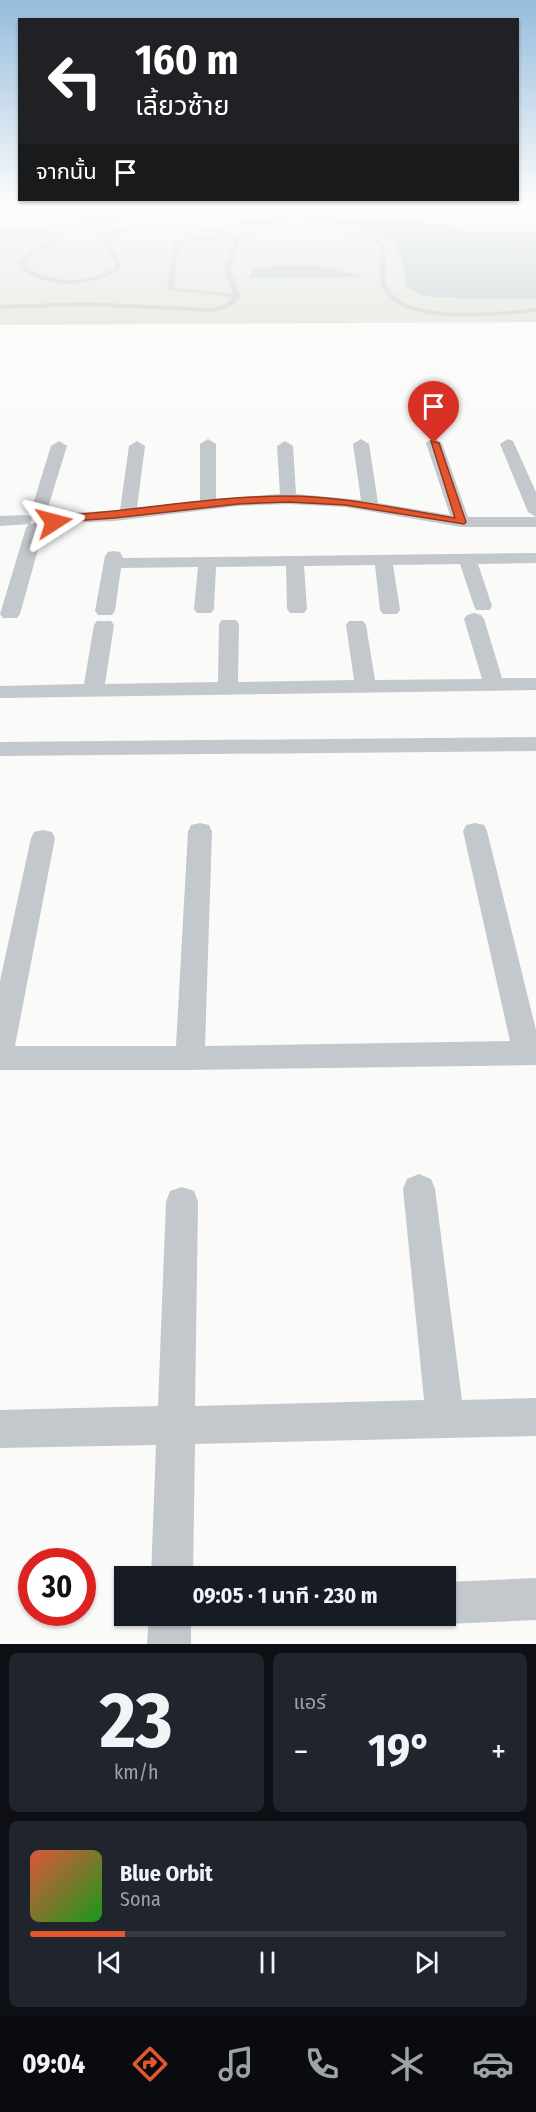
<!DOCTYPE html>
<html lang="th">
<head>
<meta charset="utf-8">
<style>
  :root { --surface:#171b24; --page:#20242c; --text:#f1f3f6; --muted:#9ea1a6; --line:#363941; --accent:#e4572e }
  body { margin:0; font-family:"Fira Sans Condensed","Noto Sans Thai",sans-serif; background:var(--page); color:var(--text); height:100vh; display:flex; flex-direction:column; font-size:22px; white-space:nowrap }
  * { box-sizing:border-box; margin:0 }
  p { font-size:20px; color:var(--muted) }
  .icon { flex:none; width:33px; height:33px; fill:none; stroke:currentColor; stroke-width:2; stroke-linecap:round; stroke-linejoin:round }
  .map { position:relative; height:1644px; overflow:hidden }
  .drawer { display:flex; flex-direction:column; gap:9px; padding:9px; background:#0d0f14; flex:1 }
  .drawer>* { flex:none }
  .hud { position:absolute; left:18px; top:18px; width:501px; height:183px; border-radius:0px; box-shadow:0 2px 4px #0004; background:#202124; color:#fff; overflow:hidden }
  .speed { position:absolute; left:18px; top:1548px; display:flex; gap:12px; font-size:30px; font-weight:700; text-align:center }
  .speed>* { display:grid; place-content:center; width:78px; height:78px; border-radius:50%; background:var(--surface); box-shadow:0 2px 4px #0004; line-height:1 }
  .speed .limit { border:9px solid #d22; background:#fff; color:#111 }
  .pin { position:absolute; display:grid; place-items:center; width:51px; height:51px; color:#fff; margin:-62px -26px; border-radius:50% 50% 50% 0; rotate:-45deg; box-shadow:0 0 6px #0007 }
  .pin .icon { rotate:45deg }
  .me { position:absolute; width:66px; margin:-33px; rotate:81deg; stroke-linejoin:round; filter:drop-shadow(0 0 4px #0008) }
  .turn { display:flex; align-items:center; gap:21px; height:126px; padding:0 18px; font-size:27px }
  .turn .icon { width:78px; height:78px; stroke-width:2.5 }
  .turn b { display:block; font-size:42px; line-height:51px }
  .then { display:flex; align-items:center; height:57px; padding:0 18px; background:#0003; gap:12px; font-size:22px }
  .big { font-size:45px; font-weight:700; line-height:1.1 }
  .drawer .widget { flex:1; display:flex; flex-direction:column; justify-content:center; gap:9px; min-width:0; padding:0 21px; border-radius:9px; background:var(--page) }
  .drawer .dial { align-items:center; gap:0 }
  .dial b { font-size:78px; line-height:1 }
  .song { display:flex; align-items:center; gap:18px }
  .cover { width:72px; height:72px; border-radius:9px; background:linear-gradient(135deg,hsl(10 70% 55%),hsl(120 70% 35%)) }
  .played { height:6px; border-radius:3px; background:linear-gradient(90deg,var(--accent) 20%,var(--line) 20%) }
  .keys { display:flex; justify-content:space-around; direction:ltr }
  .heat { display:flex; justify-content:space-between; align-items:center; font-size:33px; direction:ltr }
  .drawer .tiles { flex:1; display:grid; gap:9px; grid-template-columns:1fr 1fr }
  .widget:last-child { grid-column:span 2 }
  .trip { position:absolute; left:114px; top:1566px; width:342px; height:60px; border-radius:0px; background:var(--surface); box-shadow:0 2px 4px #0004; font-weight:700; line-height:60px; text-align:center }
  .menu { display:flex; height:96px; justify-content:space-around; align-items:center; background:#090b0e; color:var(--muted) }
  .menu .icon { width:42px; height:42px }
  .menu .on { color:var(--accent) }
  .menu b { font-size:27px; color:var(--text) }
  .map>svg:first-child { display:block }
  .green { fill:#dadfd7 }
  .water { fill:#bbc7cb }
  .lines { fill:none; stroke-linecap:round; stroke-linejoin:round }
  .lane { fill:#c3c8cc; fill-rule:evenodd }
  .street { fill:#c3c8cc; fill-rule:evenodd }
  .route { fill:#e4572e; stroke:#94391e; stroke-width:1.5 }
</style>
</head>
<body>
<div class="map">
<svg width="536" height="1644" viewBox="0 0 536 1644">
  <rect width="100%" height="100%" fill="#fafaf8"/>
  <!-- green -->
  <path class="green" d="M0,206H536V322L0,325Z"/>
  <!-- water -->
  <g class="water">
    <path d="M313,217L450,223L462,232L536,231V299H470L424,296L406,286C404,271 403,253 393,242C379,228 319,223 298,221Z"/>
    <path d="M272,266H321L363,277L250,278L253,270Z"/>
  </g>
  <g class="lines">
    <!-- lane -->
    <g class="lane">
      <path d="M107,206H116L178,214L222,209L323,206L270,211H222L178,216Z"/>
      <path d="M0,207L33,208L134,223L132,224C88,223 45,210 0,209Z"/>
      <path d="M245,221C292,221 340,223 383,243C388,257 381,276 389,289C409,324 502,311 536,308V312C498,315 409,328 384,291C376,278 382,259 379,245L362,237L342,231L319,228L270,224L239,242L230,269L240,296C234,308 223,310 211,312L84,306L0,309V305L84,302L211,308L225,305L233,297L170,290L167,286L174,241L226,235C204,229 122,223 107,239L120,262V270C89,287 49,290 20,268V260L33,249L58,238V235L35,233L0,234V230L35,229L63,233V240L37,251L25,261L26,267C55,284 86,284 115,268L114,262L101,239C102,238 107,233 108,232C123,223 197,226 216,229C224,231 231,234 237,239L263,224L201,223ZM228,237L234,241L224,269L233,294L174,288L178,243L226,239Z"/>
    </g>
    <!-- street -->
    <g class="street">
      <path d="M434,438L442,443L468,517H536L528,512L500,444L508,439L513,441L536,492V527H461L345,507L288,504L238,506L115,521L54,524L46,519L54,514L120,510L129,446L137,441L145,446L137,508L200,501V444L208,439L216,444V499L280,494L277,446L285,441L293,446L296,494L361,500L353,444L361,439L369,444L378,503L450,515L426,443Z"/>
      <path d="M59,441L67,446L46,514L38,519L32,518L30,514L51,446Z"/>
      <path d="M24,515L30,516L32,520L30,524L0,526V516Z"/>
      <path d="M35,523L41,524L44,528L20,614L17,618H3L0,614L26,528L29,524Z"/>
      <path d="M114,551L120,552L123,558L536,553V563L478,564L492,606L490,610H476L474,606L460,564L393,565L400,610L397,614H383L380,610L375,565L304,566L307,609L304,613H290L287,609L286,566L216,567L214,609L211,613H197L194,609L198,567L121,568L115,611L112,615H98L95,611L105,556L108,552Z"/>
      <path d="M474,613L481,615L484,619L502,678H536V690L0,698V686L84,684L94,625L97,621H111L114,625L105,684L218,682L219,624L222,620H236L239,624L238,682L354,680L346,625L349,621H363L366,625L375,680L482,679L464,619L467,615Z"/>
      <path d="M536,737V751L0,756V742Z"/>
      <path d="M200,823L209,825L212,831L205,1046L510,1041L463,831L466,825L475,823L484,825L487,831L536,1030V1065L190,1070H0V981L31,838L34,832L43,830L52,832L55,838L15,1046H176L188,831L191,825Z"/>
      <path d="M419,1174L431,1179L435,1189L462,1400L536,1398V1436L195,1444L193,1576H151L156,1445L0,1448V1410L158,1406L166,1202L170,1191L182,1187L194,1191L198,1202L195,1406L424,1400L403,1189L407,1179Z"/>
      <path d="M536,1578V1620L446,1624L430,1616H446V1582Z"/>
      <path d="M149,1616H191V1644H147Z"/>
    </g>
  </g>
  <!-- sky -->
  <linearGradient id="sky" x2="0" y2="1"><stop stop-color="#96bcdc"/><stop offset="0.47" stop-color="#fdfdfc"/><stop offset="1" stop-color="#fdfdfc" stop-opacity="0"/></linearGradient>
  <rect width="536" height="436" fill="url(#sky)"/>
  <!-- route -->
  <path class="route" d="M431,441L439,443L466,522L464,524L345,505L288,502L238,504L115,518L58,522L54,525L49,522L50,517L54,516C131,512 209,496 287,496C343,496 399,509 455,518Z"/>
</svg>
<div class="speed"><div class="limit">30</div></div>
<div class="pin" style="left:434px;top:443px;background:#d93025"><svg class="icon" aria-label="arrive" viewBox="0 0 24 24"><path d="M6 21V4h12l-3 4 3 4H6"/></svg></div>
<svg class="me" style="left:54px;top:522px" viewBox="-20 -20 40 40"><path d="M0-17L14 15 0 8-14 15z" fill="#e4572e" stroke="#fff" stroke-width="4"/></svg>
<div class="trip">09:05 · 1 นาที · 230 m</div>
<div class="hud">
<div class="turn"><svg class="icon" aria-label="left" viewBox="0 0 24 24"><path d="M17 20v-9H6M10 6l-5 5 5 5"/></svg><div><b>160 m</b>เลี้ยวซ้าย</div></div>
<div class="then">จากนั้น<svg class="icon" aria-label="arrive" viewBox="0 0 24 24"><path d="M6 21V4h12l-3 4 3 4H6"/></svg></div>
</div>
</div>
<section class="drawer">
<div class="tiles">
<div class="widget dial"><b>23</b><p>km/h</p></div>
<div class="widget"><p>แอร์</p>
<div class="heat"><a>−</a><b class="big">19°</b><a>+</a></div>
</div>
<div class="widget">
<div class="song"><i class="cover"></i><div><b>Blue Orbit</b><p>Sona</p></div></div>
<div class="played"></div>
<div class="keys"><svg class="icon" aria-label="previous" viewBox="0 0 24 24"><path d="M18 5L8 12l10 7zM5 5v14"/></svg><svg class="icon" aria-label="pause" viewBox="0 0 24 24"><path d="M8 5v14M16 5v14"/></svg><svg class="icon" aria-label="next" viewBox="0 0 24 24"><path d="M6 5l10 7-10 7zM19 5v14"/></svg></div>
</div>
</div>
</section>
<nav class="menu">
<b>09:04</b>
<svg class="icon on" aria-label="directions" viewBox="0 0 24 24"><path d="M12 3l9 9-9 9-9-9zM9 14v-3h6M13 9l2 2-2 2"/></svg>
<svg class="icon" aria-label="music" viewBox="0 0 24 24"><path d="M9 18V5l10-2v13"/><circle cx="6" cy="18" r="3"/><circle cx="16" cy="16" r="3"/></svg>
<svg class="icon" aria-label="phone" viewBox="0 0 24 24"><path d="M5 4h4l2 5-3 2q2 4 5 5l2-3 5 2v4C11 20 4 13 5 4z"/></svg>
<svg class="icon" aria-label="climate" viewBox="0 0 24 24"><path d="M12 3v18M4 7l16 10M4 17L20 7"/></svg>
<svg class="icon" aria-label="car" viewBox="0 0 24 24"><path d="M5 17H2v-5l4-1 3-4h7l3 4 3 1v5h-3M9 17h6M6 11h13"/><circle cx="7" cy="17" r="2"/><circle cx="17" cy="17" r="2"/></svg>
</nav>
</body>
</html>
